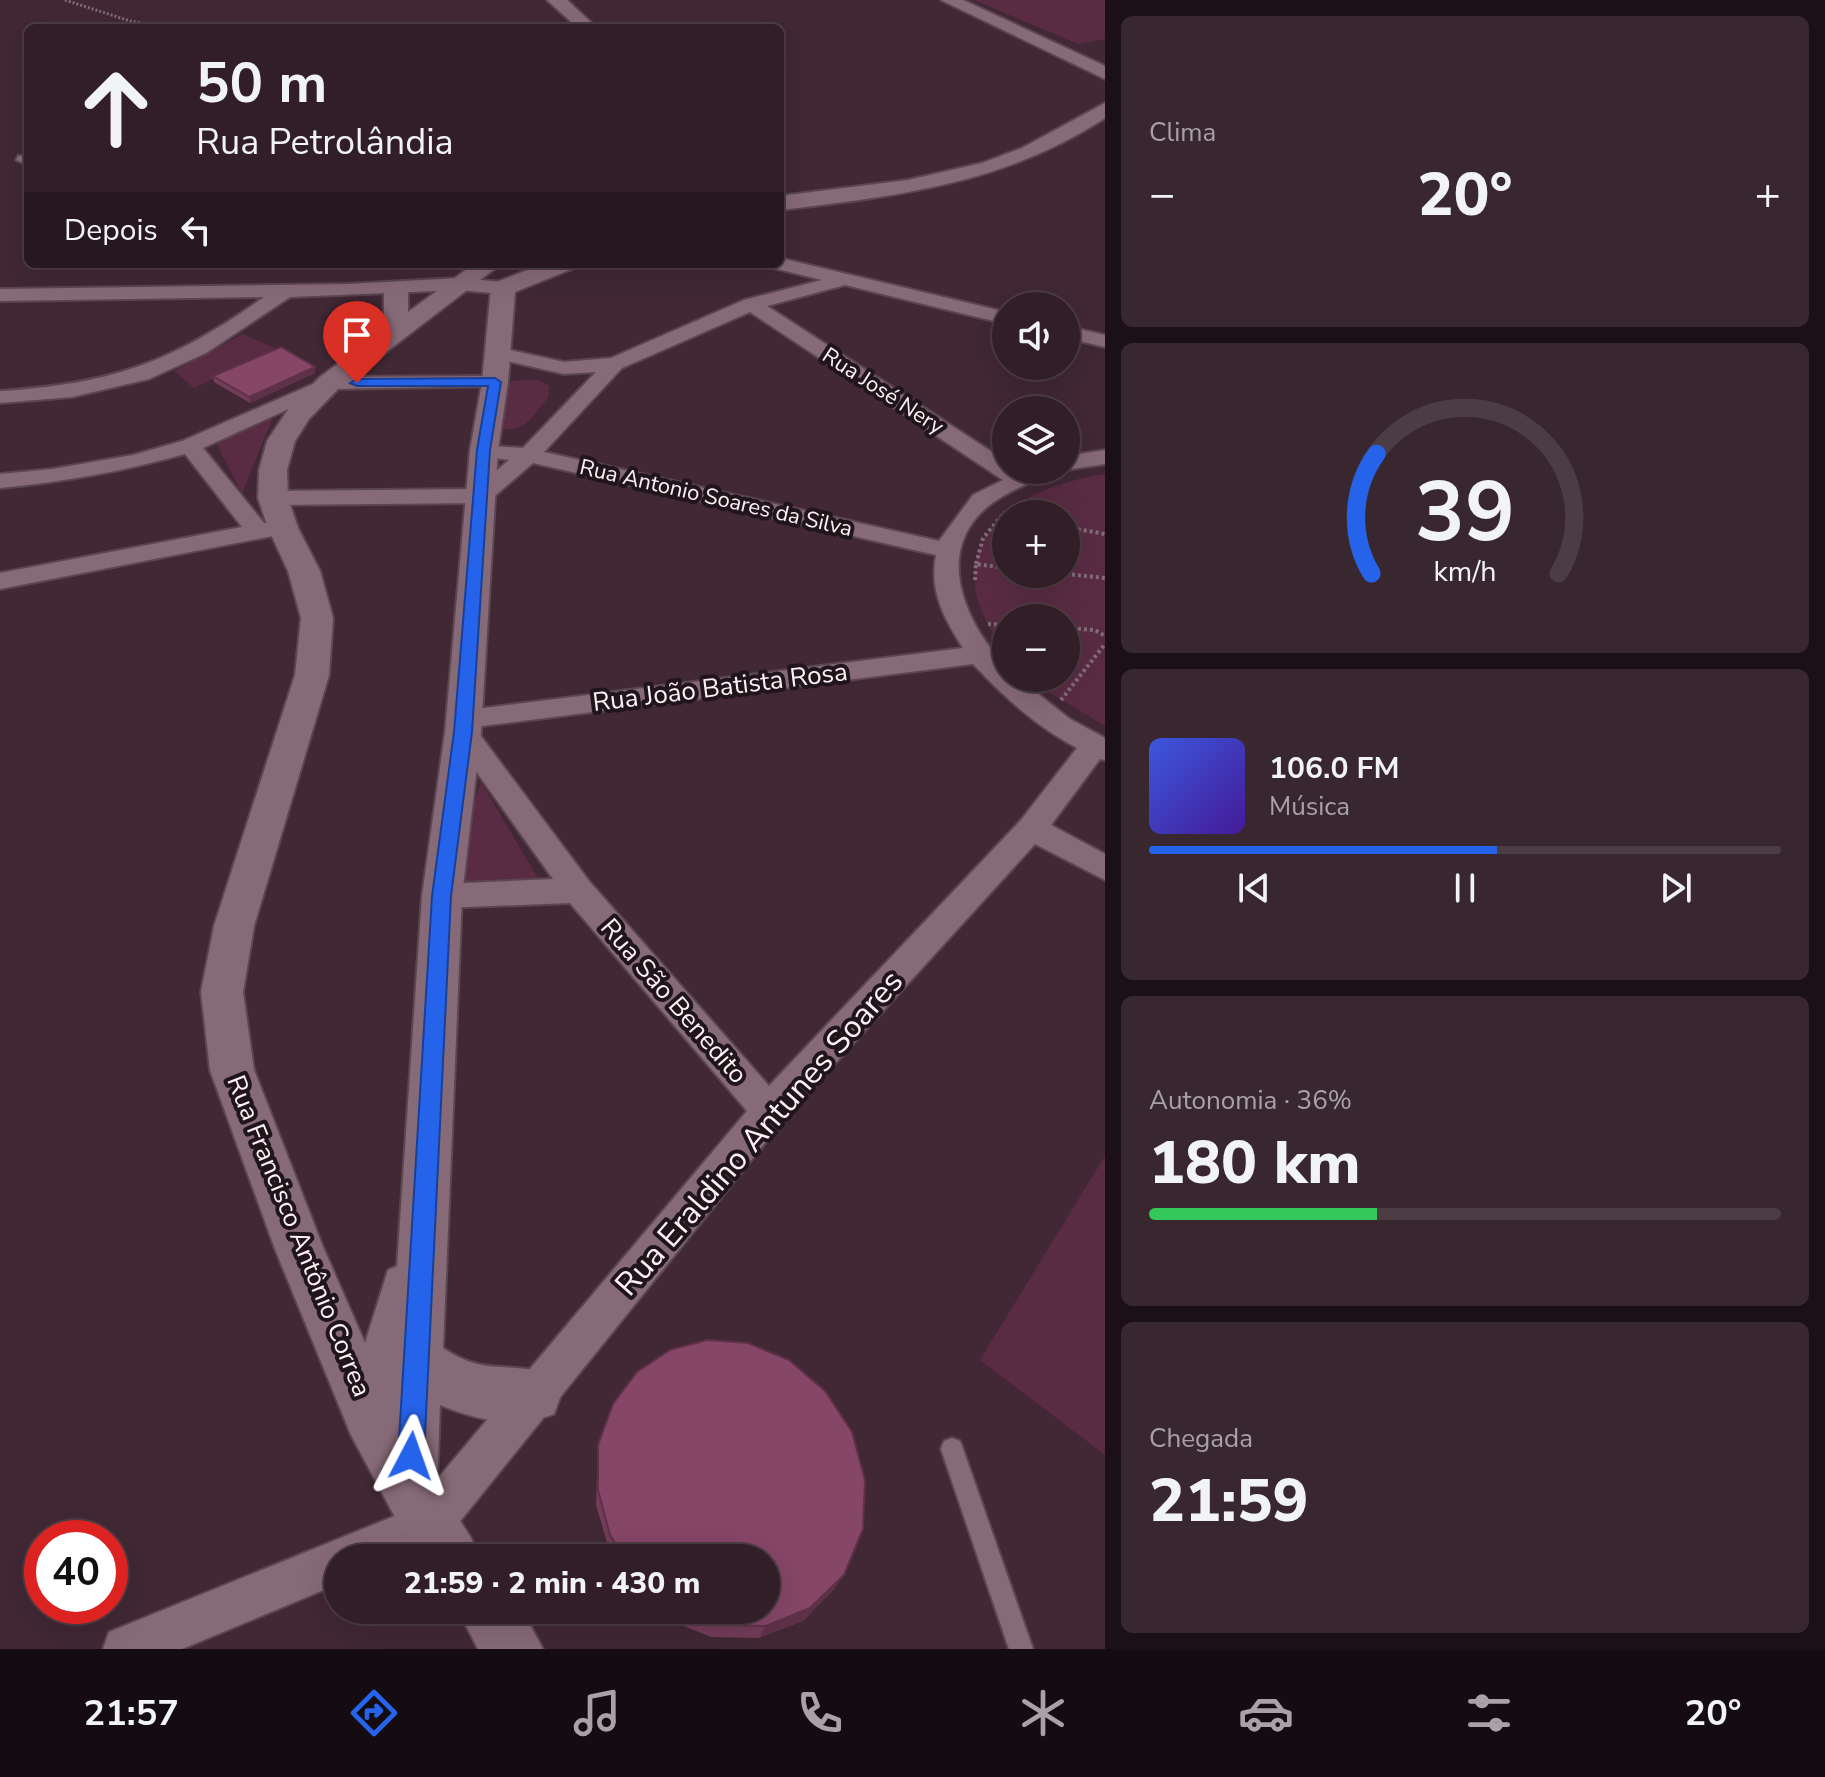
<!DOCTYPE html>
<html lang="pt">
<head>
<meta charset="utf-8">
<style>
  :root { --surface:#311e27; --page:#39272f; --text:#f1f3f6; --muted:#a8a2a7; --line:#4c3c44; --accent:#2563eb }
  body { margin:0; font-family:"Nunito Sans",sans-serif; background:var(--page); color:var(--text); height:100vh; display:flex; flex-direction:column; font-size:30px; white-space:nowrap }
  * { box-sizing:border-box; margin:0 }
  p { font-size:26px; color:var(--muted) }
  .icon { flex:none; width:44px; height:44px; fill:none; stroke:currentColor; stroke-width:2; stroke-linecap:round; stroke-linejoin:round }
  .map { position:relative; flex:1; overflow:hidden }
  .drawer { display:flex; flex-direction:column; gap:16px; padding:16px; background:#1b1015; width:720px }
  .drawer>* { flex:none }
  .banner { position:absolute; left:24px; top:24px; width:760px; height:244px; border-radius:12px; box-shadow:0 8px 32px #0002,0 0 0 2px var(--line); background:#311e27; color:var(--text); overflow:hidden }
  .controls { position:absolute; left:992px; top:292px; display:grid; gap:16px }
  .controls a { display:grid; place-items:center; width:88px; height:88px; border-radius:50%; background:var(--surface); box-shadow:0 8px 32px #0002,0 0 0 2px var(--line); font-size:40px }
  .speed { position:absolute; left:24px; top:1520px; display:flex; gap:16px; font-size:40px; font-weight:700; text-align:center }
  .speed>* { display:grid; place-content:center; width:104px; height:104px; border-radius:50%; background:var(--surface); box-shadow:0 8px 32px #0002,0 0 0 2px var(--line); line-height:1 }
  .speed .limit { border:12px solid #d22; background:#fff; color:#111 }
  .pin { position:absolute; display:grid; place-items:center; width:68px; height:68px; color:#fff; margin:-82px -34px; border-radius:50% 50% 50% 0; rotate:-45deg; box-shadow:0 0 8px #0007 }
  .pin .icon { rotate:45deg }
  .me { position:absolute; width:88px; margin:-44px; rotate:4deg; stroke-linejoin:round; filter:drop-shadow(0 0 6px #0008) }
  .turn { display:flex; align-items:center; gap:28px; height:168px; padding:0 40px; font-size:36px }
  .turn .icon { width:104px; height:104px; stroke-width:2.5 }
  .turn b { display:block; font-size:56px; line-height:68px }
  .then { display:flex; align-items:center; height:76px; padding:0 40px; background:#0003; gap:16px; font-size:30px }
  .big { font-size:60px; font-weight:800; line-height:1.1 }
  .drawer .tile { flex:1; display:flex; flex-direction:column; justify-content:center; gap:12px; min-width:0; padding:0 28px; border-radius:12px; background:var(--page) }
  .drawer .dial { align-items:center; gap:0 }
  .dial svg { height:208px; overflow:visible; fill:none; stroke:var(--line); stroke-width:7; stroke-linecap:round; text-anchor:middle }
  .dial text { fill:var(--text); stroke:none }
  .song { display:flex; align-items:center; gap:24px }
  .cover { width:96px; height:96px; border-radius:12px; background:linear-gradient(135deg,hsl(230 70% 55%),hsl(260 70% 35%)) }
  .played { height:8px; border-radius:4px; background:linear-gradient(90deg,var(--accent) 55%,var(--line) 55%) }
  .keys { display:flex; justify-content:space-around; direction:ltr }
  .heat { display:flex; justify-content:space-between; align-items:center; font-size:44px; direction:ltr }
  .charge { height:12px; border-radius:6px; background:linear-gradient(90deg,#34c759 36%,var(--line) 0) }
  .trip { position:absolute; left:324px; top:1544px; width:456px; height:80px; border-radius:40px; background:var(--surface); box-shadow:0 8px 32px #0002,0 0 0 2px var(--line); font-weight:800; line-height:80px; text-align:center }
  .dock { display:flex; height:128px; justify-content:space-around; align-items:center; background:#140c10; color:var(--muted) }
  .dock .icon { width:56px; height:56px }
  .dock .current { color:var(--accent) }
  .dock b { font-size:36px; color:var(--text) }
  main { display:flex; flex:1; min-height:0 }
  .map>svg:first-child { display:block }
  .green { fill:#5a2c44; fill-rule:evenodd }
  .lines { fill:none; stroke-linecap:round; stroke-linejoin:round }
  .service-casing { stroke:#5b4650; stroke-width:4 }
  .minor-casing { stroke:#5b4650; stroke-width:4 }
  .tertiary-casing { stroke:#5b4650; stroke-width:4 }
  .path-far1 { stroke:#836e78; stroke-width:3; stroke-dasharray:2 2; stroke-linecap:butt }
  .path { stroke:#836e78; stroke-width:4; stroke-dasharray:3 3; stroke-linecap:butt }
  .service { fill:#876a77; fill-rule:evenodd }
  .minor { fill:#876a77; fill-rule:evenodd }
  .tertiary { fill:#876a77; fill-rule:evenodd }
  .wall { fill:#733c59 }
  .shaded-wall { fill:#5e3148 }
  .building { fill:#864667; stroke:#5e3148; stroke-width:2 }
  .route { fill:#2563eb; stroke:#184099; stroke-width:2 }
  .labels { text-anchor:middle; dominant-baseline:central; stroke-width:8; stroke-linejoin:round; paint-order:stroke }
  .far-street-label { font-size:22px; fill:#fef0f6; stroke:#20151a }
  .street-label { font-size:26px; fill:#fef0f6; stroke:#20151a }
  .near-street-label { font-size:32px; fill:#fef0f6; stroke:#20151a }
</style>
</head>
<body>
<main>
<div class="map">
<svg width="1105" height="1649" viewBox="0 0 1105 1649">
  <rect width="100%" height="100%" fill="#412834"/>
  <!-- green -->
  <g class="green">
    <path d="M974,0H1105V39L1078,44Z"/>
    <path d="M243,334L276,349L194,388L174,371Z"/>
    <path d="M524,380H538L549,386L548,398C531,417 520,441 493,423L502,388L513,381Z"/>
    <path d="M276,410L242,493L215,441Z"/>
    <path d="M1105,474V726L1052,694L1033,678H1066V618H1006V651C928,553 1006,488 1105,474ZM1066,514V574H1006V514Z"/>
    <path d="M481,782L544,889L446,891Z"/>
    <path d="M1105,1156V1455L980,1360Z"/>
  </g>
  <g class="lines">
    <defs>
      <path id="service" d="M952,1438L960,1441L963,1449L1033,1649H1009L941,1449L944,1441Z"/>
      <g id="minor">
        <path d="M28,155V165L16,160L18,156Z"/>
        <path d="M780,258L1006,312V324L845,285L767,306L1006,461V470H1049L1046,475C1028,484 1007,492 991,504C932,549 964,623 1006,666V678H1018L1070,719L1105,738V760L1100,759L1051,825L1105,854V880L1035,844L782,1122L444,1541L402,1558H338V1584L182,1649H103L109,1632L412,1509L747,1111L570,903L442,908L431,905L426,896L431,887L442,884L553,879L453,739L449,732L453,725L449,719L453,712L963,648C944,618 929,591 936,555L533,463L489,501L481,503L273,505L265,503L261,498L265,493L273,491L475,489L509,460L476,455L473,450L476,445L523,448L596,372L564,374L490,357L487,353L490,349L497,347L564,362L611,358L744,300L822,280L773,268L771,264H780ZM750,312L1003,480L973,495L939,541L544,452L622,368ZM973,664C1005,698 1036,726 1077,748L1021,820L769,1086L589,881L474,727Z"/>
        <path d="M459,278L503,282L513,288L503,294L459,290L290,297L206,353L149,379L72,397L0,403V391C112,384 173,362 264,297L0,301V289L348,284Z"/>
        <path d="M1066,326L1105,335V347L1066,338Z"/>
        <path d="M495,376L506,382L502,386L332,389L203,448L264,523L283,524L287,529L283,534L0,589V573L242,527L185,454C124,471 63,482 0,488V474L52,469L133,455L182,441L329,377Z"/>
        <path d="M1105,450V464L1066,470V456Z"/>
      </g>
      <g id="tertiary">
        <path d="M547,0H567L597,28H578Z"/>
        <path d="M941,0H963L1105,66V79Z"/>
        <path d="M1105,103V118C1004,184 897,196 780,210V196L908,180L982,163L1022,148Z"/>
        <path d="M474,264H501L338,389L309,419L295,441L287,470L288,498L298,528L320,571L333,618L329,675L254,926L243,992L254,1070L323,1247L365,1343L388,1270L397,1266L422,896L445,732L470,450L482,382L491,288L494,283L543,264H576L572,269L515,292L508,382L498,450L481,732L462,896L443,1348C487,1378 511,1359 554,1376L561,1395L554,1414C516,1429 476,1420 440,1405L437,1485L471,1538L479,1558H417L351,1435L275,1249L210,1070L201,992L214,926L295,675L301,618L288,571L268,528L258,498L259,470L267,441L289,408L320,377L375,336L384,316V288L387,283H405L408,288V312Z"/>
        <path d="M458,1610H522L543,1649H478Z"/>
      </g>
    </defs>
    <!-- service casing -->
    <use href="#service" class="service-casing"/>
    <!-- minor casing -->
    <use href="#minor" class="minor-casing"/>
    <!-- tertiary casing -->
    <use href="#tertiary" class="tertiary-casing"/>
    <!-- path-far1 -->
    <path class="path-far1" d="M65,0L130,21L170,28"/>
    <!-- path -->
    <g class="path">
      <path d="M1066,527L1105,534"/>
      <path d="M976,564L983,538L1005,512"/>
      <path d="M1066,574L1105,578"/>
      <path d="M975,580L976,564L1006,568"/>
      <path d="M988,624L1006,625"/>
      <path d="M1066,628L1095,630L1105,636"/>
      <path d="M1061,700L1105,644"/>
    </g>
    <!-- service -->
    <use href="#service" class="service"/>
    <!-- minor -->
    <use href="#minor" class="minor"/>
    <!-- tertiary -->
    <use href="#tertiary" class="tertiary"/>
  </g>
  <!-- wall -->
  <g class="wall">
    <path d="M315,373L250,403L214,382L213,376Z"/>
    <path d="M598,1445L835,1588L803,1621L759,1638L711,1637L669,1620L658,1610H766V1558H614L609,1549L596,1505Z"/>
  </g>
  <!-- shaded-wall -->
  <g class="shaded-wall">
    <path d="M315,367V373L250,403L249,397Z"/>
    <path d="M844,1575L835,1588L803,1621L759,1638L766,1626Z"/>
  </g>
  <!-- building -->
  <g class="building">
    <path d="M281,347L315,367L249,397L213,376Z"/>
    <path d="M707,1340L748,1343L789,1360L825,1391L852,1432L865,1480L863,1529L844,1575L810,1608L766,1626L716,1625L679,1610H766V1558H625L610,1535L598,1490V1445L613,1404L637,1372L670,1350Z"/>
  </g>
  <!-- route -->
  <path class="route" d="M495,378L501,382L490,450L472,732L451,896L424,1456L420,1466L411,1469L401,1466L398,1456L432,896L454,732L477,450L488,386H357L350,383L357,379Z"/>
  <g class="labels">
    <!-- far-street labels -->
    <g class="far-street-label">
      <text transform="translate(883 391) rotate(33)">Rua José Nery</text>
      <text transform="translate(716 498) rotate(13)">Rua Antonio Soares da Silva</text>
    </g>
    <!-- street labels -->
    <g class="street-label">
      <text transform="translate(720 687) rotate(-7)">Rua João Batista Rosa</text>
      <text transform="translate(674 1001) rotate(49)">Rua São Benedito</text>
      <text transform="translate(299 1236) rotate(68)">Rua Francisco Antônio Correa</text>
    </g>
    <!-- near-street labels -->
    <g class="near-street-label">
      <text transform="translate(759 1133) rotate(-49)">Rua Eraldino Antunes Soares</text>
    </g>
  </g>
</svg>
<div class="controls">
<a><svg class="icon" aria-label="sound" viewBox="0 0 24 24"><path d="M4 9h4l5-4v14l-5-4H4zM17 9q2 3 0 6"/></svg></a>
<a><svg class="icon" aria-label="layers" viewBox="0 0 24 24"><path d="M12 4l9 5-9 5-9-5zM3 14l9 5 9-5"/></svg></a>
<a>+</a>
<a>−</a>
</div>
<div class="speed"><div class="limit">40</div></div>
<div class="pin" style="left:357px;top:383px;background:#d93025"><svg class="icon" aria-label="arrive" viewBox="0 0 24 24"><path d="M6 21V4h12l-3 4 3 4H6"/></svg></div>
<svg class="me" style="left:411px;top:1456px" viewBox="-20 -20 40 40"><path d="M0-17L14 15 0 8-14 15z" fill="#2563eb" stroke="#fff" stroke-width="4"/></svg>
<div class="trip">21:59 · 2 min · 430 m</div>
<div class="banner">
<div class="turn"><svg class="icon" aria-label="ahead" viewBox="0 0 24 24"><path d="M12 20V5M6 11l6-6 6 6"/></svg><div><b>50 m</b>Rua Petrolândia</div></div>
<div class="then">Depois<svg class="icon" aria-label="left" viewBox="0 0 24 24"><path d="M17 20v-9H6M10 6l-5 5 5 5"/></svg></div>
</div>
</div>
<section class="drawer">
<div class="tile"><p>Clima</p>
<div class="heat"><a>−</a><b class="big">20°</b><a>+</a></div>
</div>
<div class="tile dial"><svg viewBox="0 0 100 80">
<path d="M14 69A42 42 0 1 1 86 69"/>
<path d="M14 69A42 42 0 0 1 16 23" stroke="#2563eb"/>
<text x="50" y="56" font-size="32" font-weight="700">39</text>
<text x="50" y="72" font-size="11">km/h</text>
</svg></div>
<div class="tile">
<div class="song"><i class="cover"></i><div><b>106.0 FM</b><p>Música</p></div></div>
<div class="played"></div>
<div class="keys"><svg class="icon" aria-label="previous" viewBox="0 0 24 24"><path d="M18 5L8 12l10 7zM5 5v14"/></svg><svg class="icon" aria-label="pause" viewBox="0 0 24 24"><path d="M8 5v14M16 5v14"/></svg><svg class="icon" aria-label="next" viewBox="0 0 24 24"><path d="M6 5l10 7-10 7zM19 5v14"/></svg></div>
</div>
<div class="tile"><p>Autonomia · 36%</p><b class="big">180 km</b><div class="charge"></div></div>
<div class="tile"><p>Chegada</p><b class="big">21:59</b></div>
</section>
</main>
<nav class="dock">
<b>21:57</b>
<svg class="icon current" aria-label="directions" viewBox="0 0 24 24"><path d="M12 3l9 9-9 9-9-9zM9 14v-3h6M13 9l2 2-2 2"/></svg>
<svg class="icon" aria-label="music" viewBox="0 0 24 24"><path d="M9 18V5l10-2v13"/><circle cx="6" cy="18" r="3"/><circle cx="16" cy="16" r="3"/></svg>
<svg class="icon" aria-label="phone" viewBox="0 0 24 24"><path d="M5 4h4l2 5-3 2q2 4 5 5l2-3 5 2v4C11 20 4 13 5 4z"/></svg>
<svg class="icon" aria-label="climate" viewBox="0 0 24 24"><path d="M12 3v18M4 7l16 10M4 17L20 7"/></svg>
<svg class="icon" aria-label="car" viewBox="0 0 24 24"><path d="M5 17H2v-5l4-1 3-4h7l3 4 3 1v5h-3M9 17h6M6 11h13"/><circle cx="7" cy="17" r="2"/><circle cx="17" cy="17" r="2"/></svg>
<svg class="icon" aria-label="filters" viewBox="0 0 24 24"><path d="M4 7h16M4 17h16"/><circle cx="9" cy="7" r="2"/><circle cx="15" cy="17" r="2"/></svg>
<b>20°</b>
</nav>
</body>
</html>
